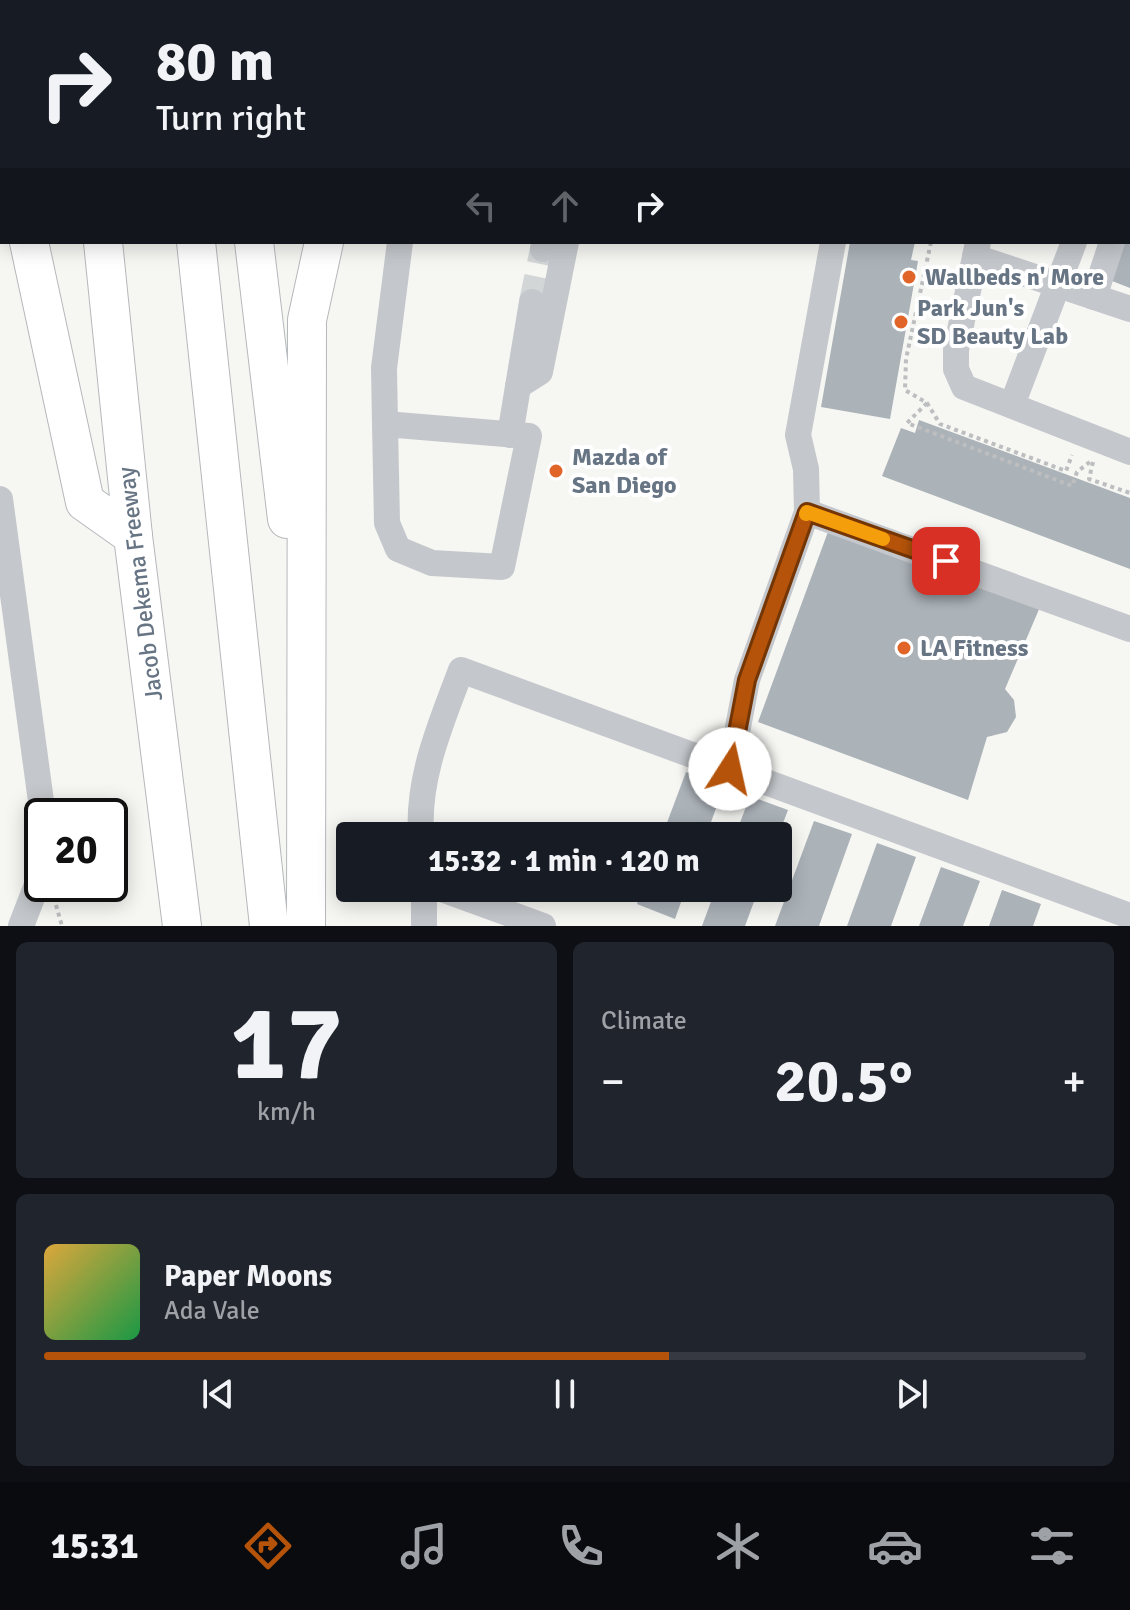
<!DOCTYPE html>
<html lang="en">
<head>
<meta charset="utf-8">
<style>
  :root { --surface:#171b24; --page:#20242c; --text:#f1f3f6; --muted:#9ea1a6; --line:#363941; --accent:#b45309 }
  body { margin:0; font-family:Signika,sans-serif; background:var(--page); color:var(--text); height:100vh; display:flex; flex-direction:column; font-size:30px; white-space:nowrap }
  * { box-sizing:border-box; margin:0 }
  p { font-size:26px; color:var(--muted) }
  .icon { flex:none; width:44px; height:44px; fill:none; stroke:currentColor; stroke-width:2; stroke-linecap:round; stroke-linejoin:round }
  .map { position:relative; height:926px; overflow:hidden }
  .side { display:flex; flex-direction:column; gap:16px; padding:16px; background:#0d0f14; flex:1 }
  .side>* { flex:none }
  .top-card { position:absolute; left:0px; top:0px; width:1130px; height:244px; box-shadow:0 4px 20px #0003; background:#171b24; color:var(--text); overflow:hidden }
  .speed { position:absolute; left:24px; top:798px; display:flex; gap:16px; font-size:40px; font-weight:700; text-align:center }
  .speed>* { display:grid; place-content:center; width:104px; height:104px; border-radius:50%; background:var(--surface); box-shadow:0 4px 20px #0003; line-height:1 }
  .speed .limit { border:4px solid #111; border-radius:12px; background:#fff; color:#111 }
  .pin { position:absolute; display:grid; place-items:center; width:68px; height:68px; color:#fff; margin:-34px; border-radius:16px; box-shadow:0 4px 12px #0006 }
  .me { position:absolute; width:88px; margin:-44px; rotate:10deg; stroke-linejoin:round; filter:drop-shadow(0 0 6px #0008) }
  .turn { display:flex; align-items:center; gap:28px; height:168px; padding:0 24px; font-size:36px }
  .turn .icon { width:104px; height:104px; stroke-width:2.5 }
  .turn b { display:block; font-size:56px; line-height:68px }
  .lanes { display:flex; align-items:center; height:76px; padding:0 24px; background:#0003; justify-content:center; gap:40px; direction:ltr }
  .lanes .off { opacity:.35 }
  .big { font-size:60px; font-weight:800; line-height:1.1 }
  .side .tile { flex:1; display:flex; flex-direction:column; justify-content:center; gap:12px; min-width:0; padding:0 28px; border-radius:12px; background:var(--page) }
  .side .dial { align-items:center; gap:0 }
  .dial b { font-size:104px; line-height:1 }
  .song { display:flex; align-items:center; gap:24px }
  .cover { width:96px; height:96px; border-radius:12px; background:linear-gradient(135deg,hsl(40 70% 55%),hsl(140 70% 35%)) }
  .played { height:8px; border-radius:4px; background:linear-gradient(90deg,var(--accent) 60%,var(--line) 60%) }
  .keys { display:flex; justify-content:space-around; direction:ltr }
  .heat { display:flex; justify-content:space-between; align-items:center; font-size:44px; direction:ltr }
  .side .tiles { flex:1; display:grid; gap:16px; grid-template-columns:1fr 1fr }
  .tile:last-child { grid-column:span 2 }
  .trip { position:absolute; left:336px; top:822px; width:456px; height:80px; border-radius:8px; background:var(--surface); box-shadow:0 4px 20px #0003; font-weight:800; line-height:80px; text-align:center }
  .dock { display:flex; height:128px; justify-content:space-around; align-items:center; background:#090b0e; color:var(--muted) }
  .dock .icon { width:56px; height:56px }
  .dock .current { color:var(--accent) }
  .dock b { font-size:36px; color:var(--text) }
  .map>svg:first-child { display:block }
  .building { fill:#abb2b8 }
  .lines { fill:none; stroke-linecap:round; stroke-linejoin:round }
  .minor-tunnel { stroke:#d2d6d7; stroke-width:26; stroke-dasharray:26 13; stroke-linecap:butt }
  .major-casing { stroke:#b5b9bd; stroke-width:34 }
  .highway-casing { stroke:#b5b8bb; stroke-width:40 }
  .path { stroke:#bcbec0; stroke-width:4; stroke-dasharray:4 4; stroke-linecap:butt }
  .minor { stroke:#c4c7cb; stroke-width:26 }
  .major { stroke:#fff; stroke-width:32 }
  .highway { stroke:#fff; stroke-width:38 }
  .route-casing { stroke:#753606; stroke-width:20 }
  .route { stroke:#b45309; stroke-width:14 }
  .slow { stroke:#f59e0b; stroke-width:14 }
  .poi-dot { fill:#e16429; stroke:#fff; stroke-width:3 }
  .labels { text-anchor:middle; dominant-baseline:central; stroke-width:8; stroke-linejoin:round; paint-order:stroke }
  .poi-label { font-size:24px; font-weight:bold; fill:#667484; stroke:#fff; text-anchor:start }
  .street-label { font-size:24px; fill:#667484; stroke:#fff }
</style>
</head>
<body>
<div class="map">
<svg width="1130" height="926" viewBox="0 0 1130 926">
  <rect width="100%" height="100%" fill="#f6f6f3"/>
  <!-- building -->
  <g class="building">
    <path d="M850,242H915L911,260L918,261L890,419L821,407Z"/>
    <path d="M1121,242H1130V288L1107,279Z"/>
    <path d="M919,420L1130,498V569L882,476L901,428L915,433Z"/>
    <path d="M829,529L1040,607L1005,689L1014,700L1016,717L1007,732L987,737L968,800L758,722Z"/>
    <path d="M686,772L724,786L706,836H662Z"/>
    <path d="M750,796L788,810L778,836H735Z"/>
    <path d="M814,821L852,834L819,926H775Z"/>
    <path d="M877,843L916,857L891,926H847Z"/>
    <path d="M941,867L980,881L963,926H919Z"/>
    <path d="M643,888H686L675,919L637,904Z"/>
    <path d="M716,888H759L745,926H702Z"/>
    <path d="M1002,890L1041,904L1033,926H989Z"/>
  </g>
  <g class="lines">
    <!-- minor-tunnel -->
    <path class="minor-tunnel" d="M532,302L543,249"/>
    <defs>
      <g id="major">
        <path d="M994,0L997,2"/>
        <path d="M1101,0L1105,2"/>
        <path d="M1128,16L1130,17"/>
        <path d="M1128,90L1130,92"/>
      </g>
      <g id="highway">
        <path d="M57,0V2"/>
        <path d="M170,0V2"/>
        <path d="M224,0L225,2"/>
        <path d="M497,2L500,0"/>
        <path d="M0,136L2,141"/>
        <path d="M29,242L85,502L133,536"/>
        <path d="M103,242L133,536L182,926"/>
        <path d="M196,242L269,926"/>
        <path d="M254,242L287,519"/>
        <path d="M306,926L307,320L324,242"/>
      </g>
    </defs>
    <!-- major casing -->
    <use href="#major" class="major-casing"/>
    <!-- highway casing -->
    <use href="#highway" class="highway-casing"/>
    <!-- path -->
    <g class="path">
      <path d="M931,242L906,359L905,390L927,403L940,424L1066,471L1072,455"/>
      <path d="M927,403L907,423L1072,486L1077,472L1091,461"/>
      <path d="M1093,462L1089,479L1130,493"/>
      <path d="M56,905L62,926"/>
    </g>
    <!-- minor -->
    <g class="minor">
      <path d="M654,2L659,0"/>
      <path d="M805,2L807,0"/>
      <path d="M1128,192L1130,190"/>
      <path d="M978,242L956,350V369L964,387L1130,452"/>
      <path d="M543,249L544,242"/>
      <path d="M975,257L1130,309"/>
      <path d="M1094,297L1112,242"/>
      <path d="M518,386L540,372L566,242"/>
      <path d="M1012,405L1074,242"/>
      <path d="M385,424L387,523L398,549L432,563L502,567L529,436L385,424L384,368L400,242"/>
      <path d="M510,435L532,302"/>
      <path d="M0,499L43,816"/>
      <path d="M807,512L1130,629"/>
      <path d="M730,769L747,680L807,512L806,469L798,435L833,242"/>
      <path d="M421,836C417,777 441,724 461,670L1130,916"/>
      <path d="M439,888L543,926"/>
      <path d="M21,926L40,877L42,850"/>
      <path d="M424,926V888"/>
    </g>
    <!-- major -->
    <use href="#major" class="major"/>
    <!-- highway -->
    <use href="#highway" class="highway"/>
  </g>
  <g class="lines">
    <defs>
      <path id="route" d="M730,769L747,680L807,512L946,561"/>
    </defs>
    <!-- route casing -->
    <use href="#route" class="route-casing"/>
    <!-- route -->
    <use href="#route" class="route"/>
    <!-- slow -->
    <path class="slow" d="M806,514L807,512L883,539"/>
  </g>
  <!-- markers -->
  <g class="poi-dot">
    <circle cx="909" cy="277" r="8"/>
    <circle cx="901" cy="322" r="8"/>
    <circle cx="556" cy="471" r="8"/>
    <circle cx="904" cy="648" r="8"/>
  </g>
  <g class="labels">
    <!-- poi labels -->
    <g class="poi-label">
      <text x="925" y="277">Wallbeds n' More</text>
      <text x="917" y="308">Park Jun's<tspan x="917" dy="28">SD Beauty Lab</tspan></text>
      <text x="572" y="457">Mazda of<tspan x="572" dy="28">San Diego</tspan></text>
      <text x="920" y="648">LA Fitness</text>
    </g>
    <!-- street labels -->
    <g class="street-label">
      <text transform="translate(140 584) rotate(-97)">Jacob Dekema Freeway</text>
    </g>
  </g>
</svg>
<div class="speed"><div class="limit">20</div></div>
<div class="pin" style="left:946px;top:561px;background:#d93025"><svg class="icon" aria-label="arrive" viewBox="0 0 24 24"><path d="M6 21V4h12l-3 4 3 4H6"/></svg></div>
<svg class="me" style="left:730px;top:769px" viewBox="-20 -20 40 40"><circle r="19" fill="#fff"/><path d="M0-13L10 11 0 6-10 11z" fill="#b45309"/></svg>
<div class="trip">15:32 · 1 min · 120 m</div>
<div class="top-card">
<div class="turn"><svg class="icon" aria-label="right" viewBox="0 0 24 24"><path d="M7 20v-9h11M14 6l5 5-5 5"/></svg><div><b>80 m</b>Turn right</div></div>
<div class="lanes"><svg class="icon off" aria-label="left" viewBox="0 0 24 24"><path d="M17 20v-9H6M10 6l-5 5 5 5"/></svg><svg class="icon off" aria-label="ahead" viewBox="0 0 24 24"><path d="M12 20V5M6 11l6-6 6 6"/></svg><svg class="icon" aria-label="right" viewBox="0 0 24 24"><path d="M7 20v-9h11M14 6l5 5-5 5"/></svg></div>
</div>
</div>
<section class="side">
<div class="tiles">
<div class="tile dial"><b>17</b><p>km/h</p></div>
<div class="tile"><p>Climate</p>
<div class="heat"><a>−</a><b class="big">20.5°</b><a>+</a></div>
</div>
<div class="tile">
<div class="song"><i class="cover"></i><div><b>Paper Moons</b><p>Ada Vale</p></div></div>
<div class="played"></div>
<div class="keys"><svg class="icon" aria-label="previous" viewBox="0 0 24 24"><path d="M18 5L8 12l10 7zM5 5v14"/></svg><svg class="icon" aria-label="pause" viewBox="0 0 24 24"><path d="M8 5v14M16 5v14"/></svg><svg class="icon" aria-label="next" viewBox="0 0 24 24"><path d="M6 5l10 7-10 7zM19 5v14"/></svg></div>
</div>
</div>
</section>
<nav class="dock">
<b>15:31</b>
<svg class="icon current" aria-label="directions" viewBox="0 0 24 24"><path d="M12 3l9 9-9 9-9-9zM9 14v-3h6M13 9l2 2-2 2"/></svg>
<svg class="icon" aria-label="music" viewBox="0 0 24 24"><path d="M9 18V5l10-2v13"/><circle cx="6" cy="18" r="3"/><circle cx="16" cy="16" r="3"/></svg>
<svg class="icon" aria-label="phone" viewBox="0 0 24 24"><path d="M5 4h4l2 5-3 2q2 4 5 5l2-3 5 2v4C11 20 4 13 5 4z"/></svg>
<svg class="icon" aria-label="climate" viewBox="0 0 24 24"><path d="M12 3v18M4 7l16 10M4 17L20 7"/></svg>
<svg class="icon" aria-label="car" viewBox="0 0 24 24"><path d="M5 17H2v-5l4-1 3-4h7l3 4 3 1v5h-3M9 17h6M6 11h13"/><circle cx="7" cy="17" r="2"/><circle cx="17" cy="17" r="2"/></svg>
<svg class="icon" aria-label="filters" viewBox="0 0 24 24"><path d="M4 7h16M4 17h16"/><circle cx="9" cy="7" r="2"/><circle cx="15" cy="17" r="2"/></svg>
</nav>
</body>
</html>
